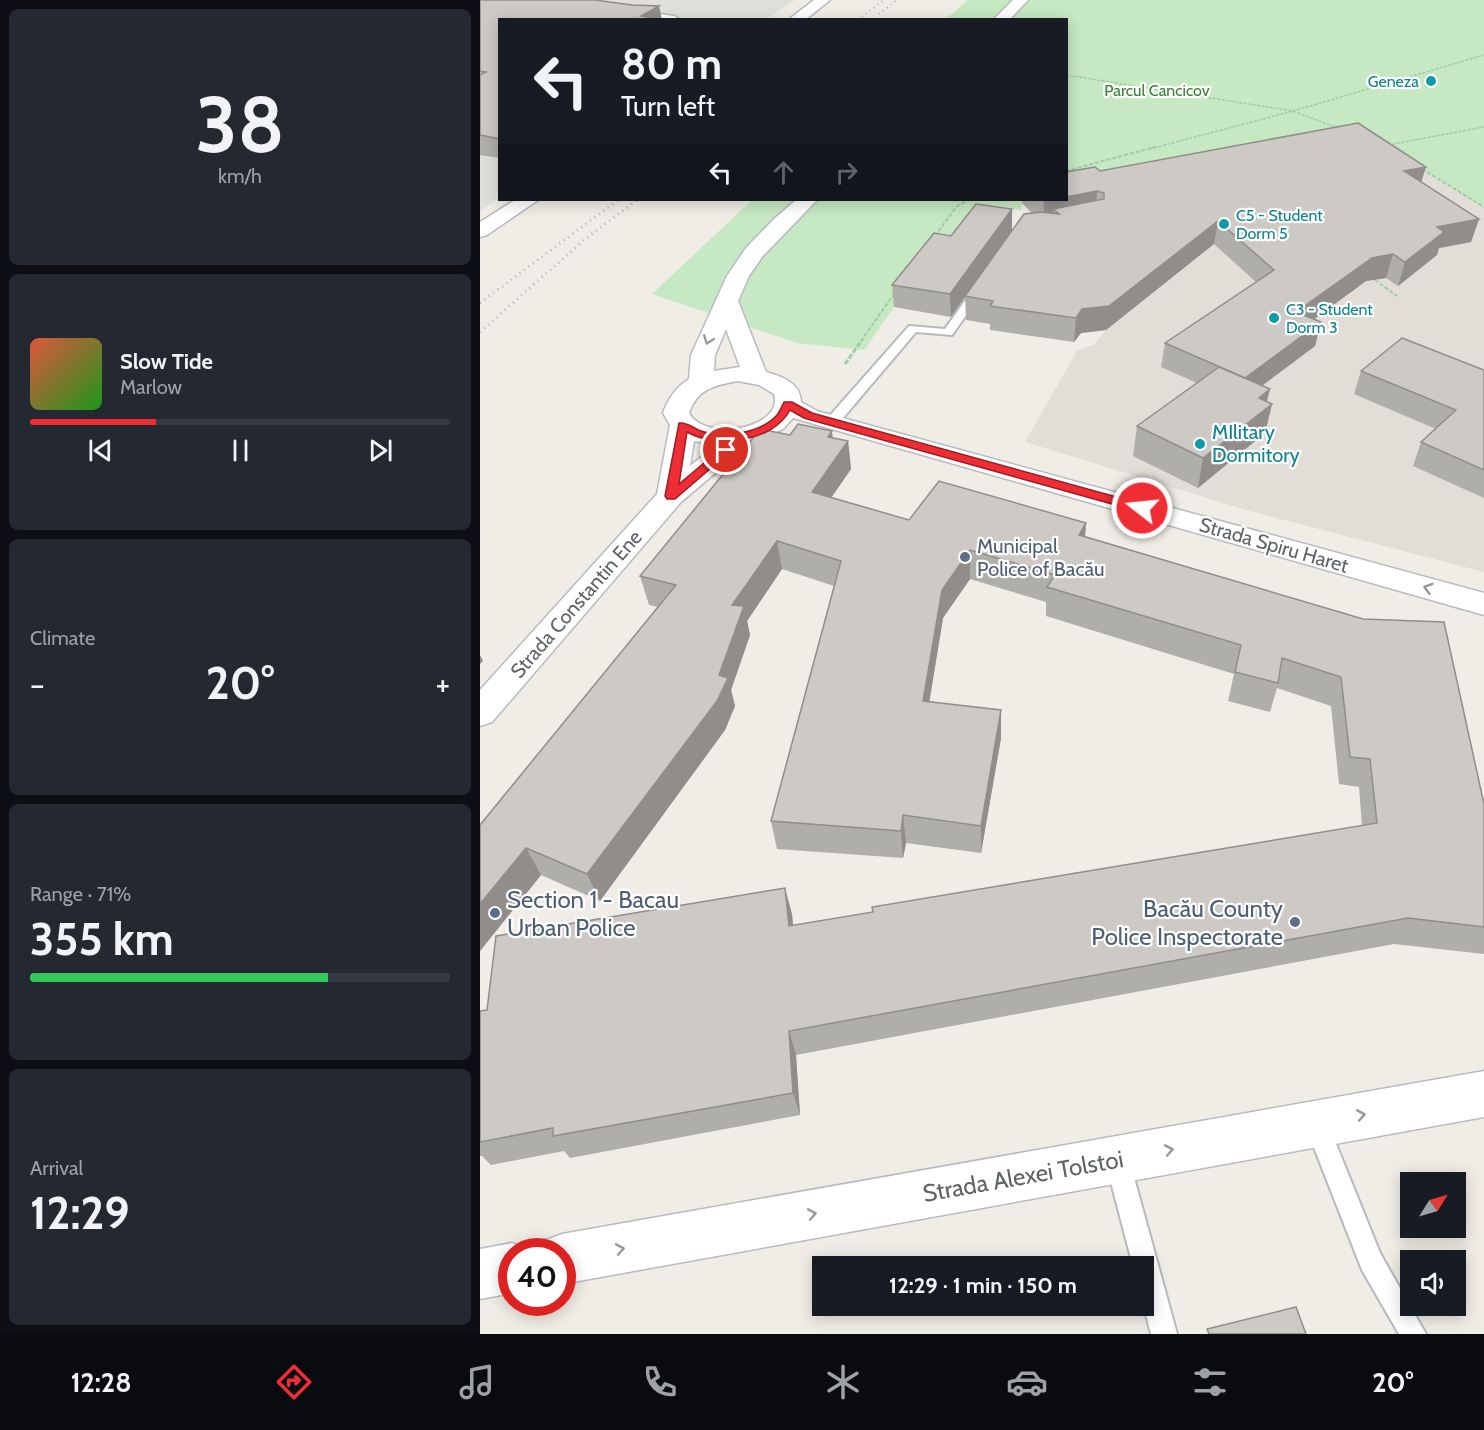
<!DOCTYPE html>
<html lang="en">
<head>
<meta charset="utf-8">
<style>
  :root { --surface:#171b24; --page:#242831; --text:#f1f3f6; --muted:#9ea1a6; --line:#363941; --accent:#ef2d34 }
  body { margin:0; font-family:Cabin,sans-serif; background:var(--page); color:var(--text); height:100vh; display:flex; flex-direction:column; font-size:22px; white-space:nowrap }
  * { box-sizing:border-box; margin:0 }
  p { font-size:20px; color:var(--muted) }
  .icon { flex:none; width:33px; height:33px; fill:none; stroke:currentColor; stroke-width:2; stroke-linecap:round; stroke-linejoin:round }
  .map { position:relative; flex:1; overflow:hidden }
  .side { display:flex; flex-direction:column; gap:9px; padding:9px; background:#0d0f14; width:480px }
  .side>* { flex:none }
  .top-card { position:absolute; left:18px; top:18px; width:570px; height:183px; border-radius:0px; box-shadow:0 3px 15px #0003; background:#171b24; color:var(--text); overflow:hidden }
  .needle { width:39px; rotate:53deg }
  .fabs { position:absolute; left:920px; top:1172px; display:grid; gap:12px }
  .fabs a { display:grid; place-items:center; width:66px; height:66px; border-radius:0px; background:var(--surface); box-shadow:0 3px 15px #0003; font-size:30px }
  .speed { position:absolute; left:18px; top:1238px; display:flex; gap:12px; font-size:30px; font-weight:700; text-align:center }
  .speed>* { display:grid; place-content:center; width:78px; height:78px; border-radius:50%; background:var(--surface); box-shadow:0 3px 15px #0003; line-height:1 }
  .speed .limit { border:9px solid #d22; background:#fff; color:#111 }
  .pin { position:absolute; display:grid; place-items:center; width:51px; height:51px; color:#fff; margin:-26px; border:3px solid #fff; border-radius:50%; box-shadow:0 2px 6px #0007 }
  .me { position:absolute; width:66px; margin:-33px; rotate:286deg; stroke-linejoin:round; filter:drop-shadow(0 0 4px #0008) }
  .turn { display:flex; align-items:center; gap:21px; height:126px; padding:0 24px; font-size:27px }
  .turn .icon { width:78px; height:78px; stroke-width:2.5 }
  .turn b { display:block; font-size:42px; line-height:51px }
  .lanes { display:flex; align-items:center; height:57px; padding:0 24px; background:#0003; justify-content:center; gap:30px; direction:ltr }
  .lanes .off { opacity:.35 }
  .big { font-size:45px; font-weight:800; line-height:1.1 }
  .side .widget { flex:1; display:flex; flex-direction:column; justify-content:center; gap:9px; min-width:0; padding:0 21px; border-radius:9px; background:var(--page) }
  .side .dial { align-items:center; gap:0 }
  .dial b { font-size:78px; line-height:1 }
  .song { display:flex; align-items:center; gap:18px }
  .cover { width:72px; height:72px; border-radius:9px; background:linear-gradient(135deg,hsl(10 70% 55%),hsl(120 70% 35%)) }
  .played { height:6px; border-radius:3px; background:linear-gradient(90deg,var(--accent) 30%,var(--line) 30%) }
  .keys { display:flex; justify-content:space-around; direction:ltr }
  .heat { display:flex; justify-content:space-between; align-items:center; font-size:33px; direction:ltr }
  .charge { height:9px; border-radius:4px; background:linear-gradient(90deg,#34c759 71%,var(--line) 0) }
  .trip { position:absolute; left:332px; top:1256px; width:342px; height:60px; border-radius:0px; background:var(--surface); box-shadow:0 3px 15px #0003; font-weight:800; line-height:60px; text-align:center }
  .dock { display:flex; height:96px; justify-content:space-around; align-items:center; background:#090b0e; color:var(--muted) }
  .dock .icon { width:42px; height:42px }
  .dock .current { color:var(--accent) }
  .dock b { font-size:27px; color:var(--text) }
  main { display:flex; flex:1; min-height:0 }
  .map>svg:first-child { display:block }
  .industrial { fill:#e1dfda }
  .education { fill:#e2ded7 }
  .green { fill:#c6e8c2 }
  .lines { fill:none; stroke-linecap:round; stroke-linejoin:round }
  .lane-casing { stroke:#b6b9bd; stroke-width:4 }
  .street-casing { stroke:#b6b9bd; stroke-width:3 }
  .secondary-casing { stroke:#b7bbc0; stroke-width:3 }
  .path-far2 { stroke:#9ccda5; stroke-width:1.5; stroke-dasharray:3 1.5; stroke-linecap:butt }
  .path-far1 { stroke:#9ccda5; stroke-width:2; stroke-dasharray:4 2; stroke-linecap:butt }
  .path { stroke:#9ccda5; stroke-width:3; stroke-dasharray:5 2; stroke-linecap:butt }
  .lane { fill:#fff; fill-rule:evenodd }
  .street { fill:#fff; fill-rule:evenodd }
  .secondary { fill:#fff; fill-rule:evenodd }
  .rail-far1 { stroke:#b5b6b7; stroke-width:2; stroke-dasharray:1 4; stroke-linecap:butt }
  .rail { stroke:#b5b6b7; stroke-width:3; stroke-dasharray:1 4.5; stroke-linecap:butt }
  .wall { fill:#b0aea9 }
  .shaded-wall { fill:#908d8a }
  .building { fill:#cdcac5; stroke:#908d8a; stroke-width:1.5 }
  .oneway { stroke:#969a9c }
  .route { fill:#ef2d34; stroke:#9b1d22; stroke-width:1.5 }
  .culture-dot { fill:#0f9aa8; stroke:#fff; stroke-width:2 }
  .service-dot { fill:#5c6f8a; stroke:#fff; stroke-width:2 }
  .labels { text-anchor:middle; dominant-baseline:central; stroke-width:4.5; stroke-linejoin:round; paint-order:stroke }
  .far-culture-label { font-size:16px; fill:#0d838f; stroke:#fff; text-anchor:start }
  .far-park-label { font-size:16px; fill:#378231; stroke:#fff }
  .culture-label { font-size:20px; fill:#0d838f; stroke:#fff; text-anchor:start }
  .street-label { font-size:20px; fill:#5d6367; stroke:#fff }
  .service-label { font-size:20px; fill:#4e5e75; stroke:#fff; text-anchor:start }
  .near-service-label { font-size:24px; fill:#4e5e75; stroke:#fff; text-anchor:start }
  .near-street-label { font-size:24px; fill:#5d6367; stroke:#fff }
</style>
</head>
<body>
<main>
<section class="side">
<div class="widget dial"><b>38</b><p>km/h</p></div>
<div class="widget">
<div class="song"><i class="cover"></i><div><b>Slow Tide</b><p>Marlow</p></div></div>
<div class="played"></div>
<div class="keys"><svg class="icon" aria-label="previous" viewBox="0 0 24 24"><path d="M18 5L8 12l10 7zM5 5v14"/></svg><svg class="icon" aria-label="pause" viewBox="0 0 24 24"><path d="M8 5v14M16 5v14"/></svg><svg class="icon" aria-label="next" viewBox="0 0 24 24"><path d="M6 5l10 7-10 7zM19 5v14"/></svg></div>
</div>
<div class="widget"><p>Climate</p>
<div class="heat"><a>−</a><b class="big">20°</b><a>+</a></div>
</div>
<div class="widget"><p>Range · 71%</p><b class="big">355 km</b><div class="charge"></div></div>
<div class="widget"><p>Arrival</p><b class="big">12:29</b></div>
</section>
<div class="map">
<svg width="1004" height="1334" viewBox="0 0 1004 1334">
  <rect width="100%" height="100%" fill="#f0ede6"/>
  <!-- industrial -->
  <path class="industrial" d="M0,0H315L286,19L20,20L19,198L0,211Z"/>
  <!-- education -->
  <path class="education" d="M904,145L1004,207V572L766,510L545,442L597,351L615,344L626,330L726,251L684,211Z"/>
  <!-- green -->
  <g class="green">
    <path d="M488,0H1004V207L904,145L587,194L586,20H465Z"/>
    <path d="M272,200H559L542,203L541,210L518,206L504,226L414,307L384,350L317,343L172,294Z"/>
  </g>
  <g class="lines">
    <defs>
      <g id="lane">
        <path d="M498,287L504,290L472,335L436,332L357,425H347L345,422L347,419L429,326L465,329L494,288Z"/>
        <path d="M838,1115L846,1119L900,1253L946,1334H919L882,1270L826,1127L830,1119Z"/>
        <path d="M638,1151L646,1155L650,1163L697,1334H671L663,1303V1266H653L626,1163L630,1155Z"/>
      </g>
      <path id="street" d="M137,8L194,16L201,20H159L132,15L130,12Z"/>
      <g id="secondary">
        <path d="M334,0H350L325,20H308Z"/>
        <path d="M533,0H548L529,20H513Z"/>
        <path d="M35,200H58L7,235L0,237V222Z"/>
        <path d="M316,200H337L282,257L269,276L258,301L286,372C301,376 321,383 321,402L337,411L1004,593V615L313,418L303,429L273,441L201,502L12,722L0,726V690L177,494L190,425L183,413C188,399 196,387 209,379L211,355L247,276L266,248L294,219ZM246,329L260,367L234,371L235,355ZM258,381L279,385L294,394C305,428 225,443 209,413C217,389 235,385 258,381ZM214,441L236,445L210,466Z"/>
        <path d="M1004,1071V1117L82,1284V1251H60L64,1241L82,1234Z"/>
        <path d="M32,1243L50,1251H32V1293L0,1299V1249Z"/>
      </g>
    </defs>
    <!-- lane casing -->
    <use href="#lane" class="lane-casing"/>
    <!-- street casing -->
    <use href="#street" class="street-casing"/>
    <!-- secondary casing -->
    <use href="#secondary" class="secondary-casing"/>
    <!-- path-far2 -->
    <g class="path-far2">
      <path d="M586,75L813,111L1004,55"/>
      <path d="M908,145L1004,127"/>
      <path d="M670,149L813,111L860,129"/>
    </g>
    <!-- path-far1 -->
    <g class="path-far1">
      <path d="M942,169L1004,207"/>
      <path d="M586,171L675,147"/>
      <path d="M455,236L476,207L488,200"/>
      <path d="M895,280L917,296"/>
      <path d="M381,341L414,294"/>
    </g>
    <!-- path -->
    <path class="path" d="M365,364L382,340"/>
    <!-- lane -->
    <use href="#lane" class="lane"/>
    <!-- street -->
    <use href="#street" class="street"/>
    <!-- secondary -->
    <use href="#secondary" class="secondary"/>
    <!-- rail-far1 -->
    <g class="rail-far1">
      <path d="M399,14L417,0"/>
      <path d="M378,20L404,0"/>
    </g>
    <!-- rail -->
    <g class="rail">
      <path d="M0,303L138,200"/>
      <path d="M0,332L104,240L157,200"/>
    </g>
  </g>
  <!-- wall -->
  <g class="wall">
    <path d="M0,0L20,20V158L0,155Z"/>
    <path d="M620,171L941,182L999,219L991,242L959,248L957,255L918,286L906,278L886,281L834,319L841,322L835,346L782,386L787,401L792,404L785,433L718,488L653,456L657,426L717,383L681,367L685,343L776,282L734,244L626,330L601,333L594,342L510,330V324L486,320L485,296L471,317L414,307L412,285L471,236L532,209V230L552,213L542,203V200H586Z"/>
    <path d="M1004,370V498L933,466L941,442L956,429L874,394L881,371Z"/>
    <path d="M352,431V438L368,441L371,469L351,497L429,520L606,523L605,536L883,619L1004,804V954L914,944L316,1055L320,1115L90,1158L84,1151L11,1165L2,1156H0V1011L7,1010L312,914L313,925L393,912L882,826L879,787L859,784L851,706L797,688L790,712L748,701L754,674L566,616V602L490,579L463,618L449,701L521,738L501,853L426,843L423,858L297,849L291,821L354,586L302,569L267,621L270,635L251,690L255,706L245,730L120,901L61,875L0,951V825L178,607L169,605L160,576L310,435Z"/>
  </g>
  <!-- shaded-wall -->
  <g class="shaded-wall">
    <path d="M179,6L182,20L161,16Z"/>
    <path d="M946,167L939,189L924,171Z"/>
    <path d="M617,191L616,214H579L573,209V221L563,223L564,200H586V197Z"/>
    <path d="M532,209V230L471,317L470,294Z"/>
    <path d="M999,219L991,242L959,248L957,255L918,286L925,262L957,227Z"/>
    <path d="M738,221L734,244L626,330L601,333L594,342L596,318L602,309Z"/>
    <path d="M913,254L906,278L886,281L811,336L816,312L892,258Z"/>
    <path d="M841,322L835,346L760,402L765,378Z"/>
    <path d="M790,389L785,409L792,404L785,433L718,488L723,458L779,398Z"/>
    <path d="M352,431L355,459L368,441L371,469L336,520L332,492L348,437Z"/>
    <path d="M606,523L604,551L599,535Z"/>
    <path d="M297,541L302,569L267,621L270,635L251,690L255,706L245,730L120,901L107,874L239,675L252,605Z"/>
    <path d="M490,550V579L463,618L445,729L443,701L462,590Z"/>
    <path d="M0,655L3,661L0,664Z"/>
    <path d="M521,710V738L501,853V826Z"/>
    <path d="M423,815L426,843L423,858L421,831Z"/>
    <path d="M46,848L61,875L0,951V904Z"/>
    <path d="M305,888L312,914L315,951L309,926Z"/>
    <path d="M309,1031L316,1055L320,1115L313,1093Z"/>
  </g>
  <!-- building -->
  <g class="building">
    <path d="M0,0H115L152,5L179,6L161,16L187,20H20V139L0,135V75L6,72L0,71Z"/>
    <path d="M878,123L946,167L924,171L999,219L957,227L964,232L925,262L913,254L892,258L816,312L841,322L765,378L685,343L794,270L738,221L629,306L602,309L596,318L510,306L513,301L485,296L544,214L560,212L579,214L573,209L624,199V193L617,191L586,197V172L615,167L620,171Z"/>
    <path d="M496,204L532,209L470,294L412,285L454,233L471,236Z"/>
    <path d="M922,338L1004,370V470L941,442L976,410L881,371Z"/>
    <path d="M739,367L790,389L779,398L792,404L723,458L657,426Z"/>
    <path d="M318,424L352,431L348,437L368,441L332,492L429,520L459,481L606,523L599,535L883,619L964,622L1004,804V927L928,918L309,1031L313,1093L73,1136V1128L0,1142V1011L7,1010L16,936L305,888L309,926L393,912L392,907L897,823L890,759L870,757L861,677L802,658L798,683L755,672L761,645L567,587L575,575L490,550L462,590L443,701L521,710L501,826L423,815L421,831L291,821L361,561L297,541L252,605L264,606L239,675L248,678L237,701L107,874L46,848L0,904V825L196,585L160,576L280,429L310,435Z"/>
    <path d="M816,1307L826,1334H729L727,1329Z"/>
  </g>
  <!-- one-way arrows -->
  <defs><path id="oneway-chevron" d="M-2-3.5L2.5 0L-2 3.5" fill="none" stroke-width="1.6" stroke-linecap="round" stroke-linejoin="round" transform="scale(1.5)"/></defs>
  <g class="oneway">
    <use href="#oneway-chevron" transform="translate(228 340) rotate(111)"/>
    <use href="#oneway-chevron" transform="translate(948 588) rotate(-164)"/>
    <use href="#oneway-chevron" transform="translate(881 1115) rotate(-10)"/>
    <use href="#oneway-chevron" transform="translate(689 1150) rotate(-10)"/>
    <use href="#oneway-chevron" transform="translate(332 1214) rotate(-10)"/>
    <use href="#oneway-chevron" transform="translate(140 1249) rotate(-10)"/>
  </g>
  <!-- route -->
  <path class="route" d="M304,402H312L332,413L666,505L667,508L662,512L657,511L324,418L310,410C293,442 237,449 207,432L199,484L242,448L246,447L252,450L195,499H187L185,496L199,423C208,422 213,428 221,431C243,439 281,433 297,415C300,411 302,406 304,402Z"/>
  <!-- markers -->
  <g class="culture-dot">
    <circle cx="951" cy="81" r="6"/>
    <circle cx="744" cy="224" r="6"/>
    <circle cx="794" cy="318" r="6"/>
    <circle cx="720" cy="444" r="6"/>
  </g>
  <g class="service-dot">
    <circle cx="485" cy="557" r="6"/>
    <circle cx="15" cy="913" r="6"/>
    <circle cx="815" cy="922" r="6"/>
  </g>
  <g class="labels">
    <!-- far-culture labels -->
    <g class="far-culture-label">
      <text x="939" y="81" text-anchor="end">Geneza</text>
      <text x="756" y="215">C5 - Student<tspan x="756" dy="18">Dorm 5</tspan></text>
      <text x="806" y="309">C3 - Student<tspan x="806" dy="18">Dorm 3</tspan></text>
    </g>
    <!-- far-park labels -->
    <g class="far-park-label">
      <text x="677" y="90">Parcul Cancicov</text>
    </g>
    <!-- culture labels -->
    <g class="culture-label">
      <text x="732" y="432">MIlitary<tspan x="732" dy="23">Dormitory</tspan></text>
    </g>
    <!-- street labels -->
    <g class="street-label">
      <text transform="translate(794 545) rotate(16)">Strada Spiru Haret</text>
      <text transform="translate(96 604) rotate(-49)">Strada Constantin Ene</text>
    </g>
    <!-- service labels -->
    <g class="service-label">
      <text x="497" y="546">Municipal<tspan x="497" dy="23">Police of Bacău</tspan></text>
    </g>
    <!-- near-service labels -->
    <g class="near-service-label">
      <text x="27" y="899">Section 1 - Bacau<tspan x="27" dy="28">Urban Police</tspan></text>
      <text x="803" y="908" text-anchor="end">Bacău County<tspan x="803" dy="28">Police Inspectorate</tspan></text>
    </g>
    <!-- near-street labels -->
    <g class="near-street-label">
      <text transform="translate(543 1176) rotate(-10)">Strada Alexei Tolstoi</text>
    </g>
  </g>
</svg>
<div class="fabs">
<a><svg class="needle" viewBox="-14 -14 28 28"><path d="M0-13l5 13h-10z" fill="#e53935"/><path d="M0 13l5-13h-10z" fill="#9ea1a6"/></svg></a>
<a><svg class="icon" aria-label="sound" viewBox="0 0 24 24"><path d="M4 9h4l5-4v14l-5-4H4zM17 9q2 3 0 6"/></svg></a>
</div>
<div class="speed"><div class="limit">40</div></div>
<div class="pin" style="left:246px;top:450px;background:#d93025"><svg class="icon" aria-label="arrive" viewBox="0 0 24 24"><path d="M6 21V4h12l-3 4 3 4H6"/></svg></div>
<svg class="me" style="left:662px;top:508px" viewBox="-20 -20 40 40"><circle r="17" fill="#ef2d34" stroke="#fff" stroke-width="3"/><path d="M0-11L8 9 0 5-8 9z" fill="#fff"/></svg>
<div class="trip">12:29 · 1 min · 150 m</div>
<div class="top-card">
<div class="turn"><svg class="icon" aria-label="left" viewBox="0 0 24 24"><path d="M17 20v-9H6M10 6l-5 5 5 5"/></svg><div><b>80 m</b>Turn left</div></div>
<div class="lanes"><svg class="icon" aria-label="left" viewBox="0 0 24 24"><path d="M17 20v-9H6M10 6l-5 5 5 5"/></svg><svg class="icon off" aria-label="ahead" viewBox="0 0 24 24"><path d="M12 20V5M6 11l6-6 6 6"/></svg><svg class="icon off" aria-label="right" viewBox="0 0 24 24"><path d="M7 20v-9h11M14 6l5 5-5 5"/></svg></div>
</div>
</div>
</main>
<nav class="dock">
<b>12:28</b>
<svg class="icon current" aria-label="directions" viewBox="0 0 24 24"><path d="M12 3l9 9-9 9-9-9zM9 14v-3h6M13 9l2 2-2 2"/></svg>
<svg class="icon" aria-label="music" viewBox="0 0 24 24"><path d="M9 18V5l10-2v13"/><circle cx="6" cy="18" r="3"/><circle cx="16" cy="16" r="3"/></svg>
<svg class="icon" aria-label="phone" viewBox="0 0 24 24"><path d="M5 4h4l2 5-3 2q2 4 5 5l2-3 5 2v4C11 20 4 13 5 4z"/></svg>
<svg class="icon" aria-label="climate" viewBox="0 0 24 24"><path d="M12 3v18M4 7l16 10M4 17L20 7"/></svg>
<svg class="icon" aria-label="car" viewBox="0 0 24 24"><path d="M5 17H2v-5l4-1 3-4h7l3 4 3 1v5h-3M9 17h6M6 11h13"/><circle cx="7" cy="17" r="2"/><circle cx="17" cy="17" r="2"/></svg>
<svg class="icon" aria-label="filters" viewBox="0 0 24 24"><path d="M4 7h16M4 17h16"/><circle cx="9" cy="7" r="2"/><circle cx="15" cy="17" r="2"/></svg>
<b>20°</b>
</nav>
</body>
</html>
